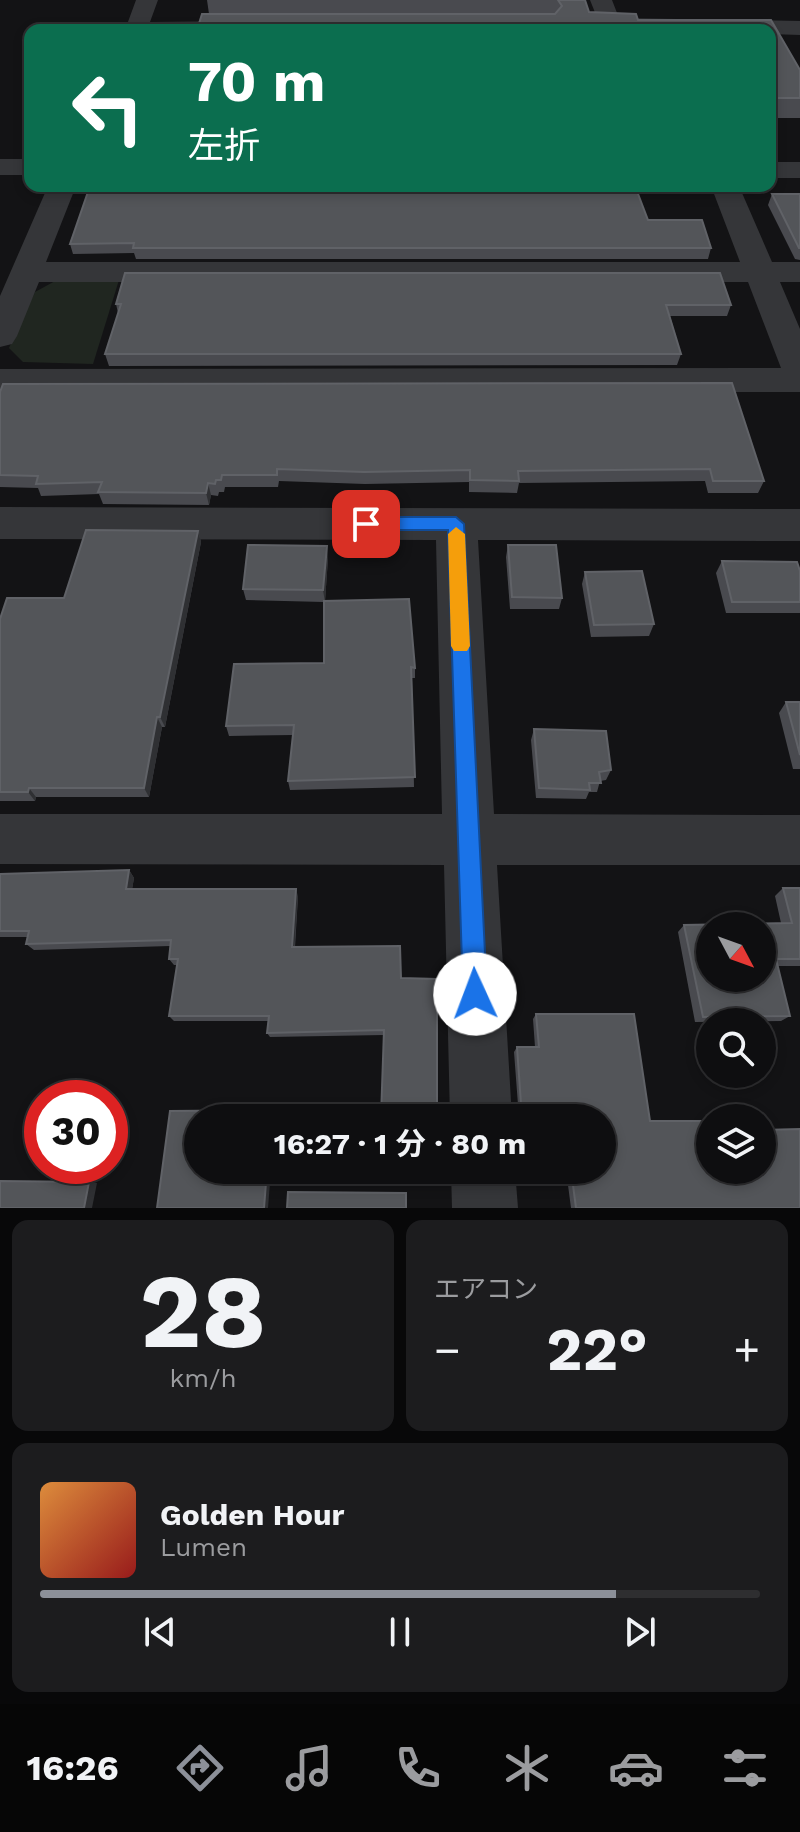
<!DOCTYPE html>
<html lang="ja">
<head>
<meta charset="utf-8">
<style>
  :root { --surface:#0e0e10; --page:#1c1c1e; --text:#f1f3f6; --muted:#9b9c9f; --line:#2e2e30; --accent:#8c9099 }
  body { margin:0; font-family:"Work Sans","Noto Sans JP",sans-serif; background:var(--page); color:var(--text); height:100vh; display:flex; flex-direction:column; font-size:30px; white-space:nowrap }
  * { box-sizing:border-box; margin:0 }
  p { font-size:26px; color:var(--muted) }
  .icon { flex:none; width:44px; height:44px; fill:none; stroke:currentColor; stroke-width:2; stroke-linecap:round; stroke-linejoin:round }
  .map { position:relative; height:1208px; overflow:hidden }
  .drawer { display:flex; flex-direction:column; gap:12px; padding:12px; background:#080809; flex:1 }
  .drawer>* { flex:none }
  .hud { position:absolute; left:24px; top:24px; width:752px; height:168px; border-radius:16px; box-shadow:0 4px 12px #0003,0 0 0 2px var(--line); background:#0b6e4f; color:#fff; overflow:hidden }
  .needle { width:52px; rotate:131deg }
  .buttons { position:absolute; left:696px; top:912px; display:grid; gap:16px }
  .buttons a { display:grid; place-items:center; width:80px; height:80px; border-radius:50%; background:var(--surface); box-shadow:0 4px 12px #0003,0 0 0 2px var(--line); font-size:40px }
  .speed { position:absolute; left:24px; top:1080px; display:flex; gap:16px; font-size:40px; font-weight:700; text-align:center }
  .speed>* { display:grid; place-content:center; width:104px; height:104px; border-radius:50%; background:var(--surface); box-shadow:0 4px 12px #0003,0 0 0 2px var(--line); line-height:1 }
  .speed .limit { border:12px solid #d22; background:#fff; color:#111 }
  .pin { position:absolute; display:grid; place-items:center; width:68px; height:68px; color:#fff; margin:-34px; border-radius:16px; box-shadow:0 4px 12px #0006 }
  .me { position:absolute; width:88px; margin:-44px; rotate:358deg; stroke-linejoin:round; filter:drop-shadow(0 0 6px #0008) }
  .turn { display:flex; align-items:center; gap:28px; height:168px; padding:0 32px; font-size:36px }
  .turn .icon { width:104px; height:104px; stroke-width:2.5 }
  .turn b { display:block; font-size:56px; line-height:68px }
  .big { font-size:60px; font-weight:700; line-height:1.1 }
  .drawer .widget { flex:1; display:flex; flex-direction:column; justify-content:center; gap:12px; min-width:0; padding:0 28px; border-radius:16px; background:var(--page) }
  .drawer .dial { align-items:center; gap:0 }
  .dial b { font-size:104px; line-height:1 }
  .song { display:flex; align-items:center; gap:24px }
  .cover { width:96px; height:96px; border-radius:12px; background:linear-gradient(135deg,hsl(30 70% 55%),hsl(0 70% 35%)) }
  .played { height:8px; border-radius:4px; background:linear-gradient(90deg,var(--accent) 80%,var(--line) 80%) }
  .keys { display:flex; justify-content:space-around; direction:ltr }
  .heat { display:flex; justify-content:space-between; align-items:center; font-size:44px; direction:ltr }
  .drawer .tiles { flex:1; display:grid; gap:12px; grid-template-columns:1fr 1fr }
  .widget:last-child { grid-column:span 2 }
  .trip { position:absolute; left:184px; top:1104px; width:432px; height:80px; border-radius:40px; background:var(--surface); box-shadow:0 4px 12px #0003,0 0 0 2px var(--line); font-weight:700; line-height:80px; text-align:center }
  .tabs { display:flex; height:128px; justify-content:space-around; align-items:center; background:#060606; color:var(--muted) }
  .tabs .icon { width:56px; height:56px }
  .tabs .selected { color:var(--accent) }
  .tabs b { font-size:36px; color:var(--text) }
  .map>svg:first-child { display:block }
  .green { fill:#202620 }
  .lines { fill:none; stroke-linecap:round; stroke-linejoin:round }
  .minor { fill:#353639; fill-rule:evenodd }
  .wall { fill:#494a4f }
  .shaded-wall { fill:#2f3033 }
  .building { fill:#535559; stroke:#606267; stroke-width:2; fill-rule:evenodd }
  .route { fill:#1a73e8; stroke:#114b97; stroke-width:2 }
  .slow { fill:#f59e0b }
</style>
</head>
<body>
<div class="map">
<svg width="800" height="1208" viewBox="0 0 800 1208">
  <rect width="100%" height="100%" fill="#131315"/>
  <!-- green -->
  <path class="green" d="M57,280H119L93,364L23,362L9,348L35,292Z"/>
  <g class="lines">
    <!-- minor -->
    <g class="minor">
      <path d="M136,0H158L150,22L259,21L267,23L271,28L125,30Z"/>
      <path d="M590,0H612L619,18L800,21V35L770,34V30H602Z"/>
      <rect x="0" y="159" width="30" height="16"/>
      <rect x="770" y="162" width="30" height="16"/>
      <path d="M48,186H76L46,262H740L711,186H739L772,262H800V282H780L800,329V392L0,393V369L781,368L748,282H39L17,336L12,344L0,347V296Z"/>
      <path d="M0,507L800,509V541L478,540L494,814L800,815V865H497L512,1118H450L444,865L0,864V814H442L436,540L0,539Z"/>
      <path d="M451,1170H515L518,1208H452Z"/>
    </g>
  </g>
  <!-- wall -->
  <g class="wall">
    <path d="M207,0H585L589,12L636,14L638,20H771L800,70V118H770V30H197L202,14H209Z"/>
    <path d="M772,194H800V260L795,259L768,205Z"/>
    <path d="M648,220L711,248L708,259H136L134,253L73,254L70,244Z"/>
    <path d="M116,304L731,305L727,316H670L681,354L677,365L109,366L105,354L118,313Z"/>
    <path d="M732,383L764,481L758,493H708L705,481L519,483L517,493L469,492V482L365,484L279,481L278,487H225L224,492H219L218,496L211,495L209,505L103,504L99,494L41,496L38,488L0,487V392Z"/>
    <path d="M198,531L201,542L165,727H162L149,797H36L35,801H0V619L64,598Z"/>
    <path d="M508,545L562,598L559,609H510L506,557Z"/>
    <path d="M328,558L325,601L415,668V678H412L414,787L290,790L288,781L293,735L229,736L226,726L324,663V602L246,600L243,589Z"/>
    <path d="M722,561L800,571V613H726L716,573Z"/>
    <path d="M585,572L654,624L649,636L591,637L582,584Z"/>
    <path d="M786,702H800V769H793L779,713Z"/>
    <path d="M534,729L611,770L606,780L600,781L597,792H589L586,799L536,798L531,740Z"/>
    <path d="M129,870L134,878L132,889L298,896L295,947L401,978L437,1118H381L384,1035L270,1037L267,1033L268,1021H174L169,1016L177,965H174L169,959L170,946L34,950L26,944L27,937H0V874Z"/>
    <path d="M783,888H800V966H778L790,1016L781,1021L695,1022L678,932L684,925L781,923L775,896Z"/>
    <path d="M536,1014L650,1121L800,1208H571L566,1170H602V1118H519L514,1052L517,1047H535L533,1019Z"/>
  </g>
  <!-- shaded-wall -->
  <g class="shaded-wall">
    <path d="M208,483L211,495L209,505L206,493Z"/>
    <path d="M198,531L201,542L165,727L160,717Z"/>
    <path d="M327,546L328,558L325,602L323,590Z"/>
    <path d="M157,717L162,727L149,797L144,788Z"/>
    <path d="M29,788L36,797L35,801L28,792Z"/>
    <path d="M129,870L134,878L131,896L126,889Z"/>
    <path d="M296,889L298,896L294,954L292,947Z"/>
    <path d="M267,1170H271L268,1208H264Z"/>
    <path d="M89,1182L97,1183L92,1208H84Z"/>
  </g>
  <!-- building -->
  <g class="building">
    <path d="M558,0H585L589,12L636,14L638,20H771L800,70V98H770V30H197L202,14H555L562,6Z"/>
    <path d="M90,186H635L648,220H702L711,248H133L134,243L70,244Z"/>
    <path d="M772,194H800V248H799Z"/>
    <path d="M125,273H720L731,305H666L681,354H105L121,304H116Z"/>
    <path d="M732,383L764,481H713L710,469L518,471L519,481L470,480V470L364,472L277,469V475H222L221,480H216L215,484L208,483L206,493L98,492L102,482L36,484L38,476L0,475V392L3,384Z"/>
    <path d="M86,530L198,531L160,717H157L144,788H29L28,792H0V619L7,598H64Z"/>
    <path d="M248,545L327,546L323,590L243,589Z"/>
    <path d="M508,545H556L562,598L512,597Z"/>
    <path d="M722,561L797,562L800,571V602H732Z"/>
    <path d="M642,571L654,624L594,625L585,572Z"/>
    <path d="M409,599L415,668L411,667L415,777L288,781L294,725L226,726L234,664L324,663V601Z"/>
    <path d="M786,702H800V755Z"/>
    <path d="M534,729L606,731L611,770L599,772L601,783H589L590,790L539,788Z"/>
    <path d="M129,870L126,889H296L292,947L400,946L401,978L437,979V1118L381,1117L384,1030L267,1033L269,1016H169L178,959H169L171,940L26,944L29,931H0V874Z"/>
    <path d="M783,888H800V959H776L790,1016L703,1017L684,925L792,923ZM710,926H762V978H710Z"/>
    <path d="M536,1014H634L650,1121H710V1170H762V1130L800,1129V1208H576L571,1170H602V1118H522L517,1047H539Z"/>
    <path d="M272,1110L271,1118H198V1170H267L264,1208H157L170,1111Z"/>
    <path d="M0,1181L89,1182L84,1208H0Z"/>
    <path d="M288,1192L406,1193V1208H287Z"/>
  </g>
  <!-- route -->
  <path class="route" d="M366,517H456L464,524L487,994L484,1002L475,1006L467,1002L463,994L448,530H366L357,524Z"/>
  <!-- slow -->
  <path class="slow" d="M456,527L465,534L470,646L467,651H454L451,646L448,534Z"/>
</svg>
<div class="buttons">
<a><svg class="needle" viewBox="-14 -14 28 28"><path d="M0-13l5 13h-10z" fill="#e53935"/><path d="M0 13l5-13h-10z" fill="#9b9c9f"/></svg></a>
<a><svg class="icon" aria-label="search" viewBox="0 0 24 24"><circle cx="10" cy="10" r="6"/><path d="M15 15l6 6"/></svg></a>
<a><svg class="icon" aria-label="layers" viewBox="0 0 24 24"><path d="M12 4l9 5-9 5-9-5zM3 14l9 5 9-5"/></svg></a>
</div>
<div class="speed"><div class="limit">30</div></div>
<div class="pin" style="left:366px;top:524px;background:#d93025"><svg class="icon" aria-label="arrive" viewBox="0 0 24 24"><path d="M6 21V4h12l-3 4 3 4H6"/></svg></div>
<svg class="me" style="left:475px;top:994px" viewBox="-20 -20 40 40"><circle r="19" fill="#fff"/><path d="M0-13L10 11 0 6-10 11z" fill="#1a73e8"/></svg>
<div class="trip">16:27 · 1 分 · 80 m</div>
<div class="hud">
<div class="turn"><svg class="icon" aria-label="left" viewBox="0 0 24 24"><path d="M17 20v-9H6M10 6l-5 5 5 5"/></svg><div><b>70 m</b>左折</div></div>
</div>
</div>
<section class="drawer">
<div class="tiles">
<div class="widget dial"><b>28</b><p>km/h</p></div>
<div class="widget"><p>エアコン</p>
<div class="heat"><a>−</a><b class="big">22°</b><a>+</a></div>
</div>
<div class="widget">
<div class="song"><i class="cover"></i><div><b>Golden Hour</b><p>Lumen</p></div></div>
<div class="played"></div>
<div class="keys"><svg class="icon" aria-label="previous" viewBox="0 0 24 24"><path d="M18 5L8 12l10 7zM5 5v14"/></svg><svg class="icon" aria-label="pause" viewBox="0 0 24 24"><path d="M8 5v14M16 5v14"/></svg><svg class="icon" aria-label="next" viewBox="0 0 24 24"><path d="M6 5l10 7-10 7zM19 5v14"/></svg></div>
</div>
</div>
</section>
<nav class="tabs">
<b>16:26</b>
<svg class="icon selected" aria-label="directions" viewBox="0 0 24 24"><path d="M12 3l9 9-9 9-9-9zM9 14v-3h6M13 9l2 2-2 2"/></svg>
<svg class="icon" aria-label="music" viewBox="0 0 24 24"><path d="M9 18V5l10-2v13"/><circle cx="6" cy="18" r="3"/><circle cx="16" cy="16" r="3"/></svg>
<svg class="icon" aria-label="phone" viewBox="0 0 24 24"><path d="M5 4h4l2 5-3 2q2 4 5 5l2-3 5 2v4C11 20 4 13 5 4z"/></svg>
<svg class="icon" aria-label="climate" viewBox="0 0 24 24"><path d="M12 3v18M4 7l16 10M4 17L20 7"/></svg>
<svg class="icon" aria-label="car" viewBox="0 0 24 24"><path d="M5 17H2v-5l4-1 3-4h7l3 4 3 1v5h-3M9 17h6M6 11h13"/><circle cx="7" cy="17" r="2"/><circle cx="17" cy="17" r="2"/></svg>
<svg class="icon" aria-label="filters" viewBox="0 0 24 24"><path d="M4 7h16M4 17h16"/><circle cx="9" cy="7" r="2"/><circle cx="15" cy="17" r="2"/></svg>
</nav>
</body>
</html>
